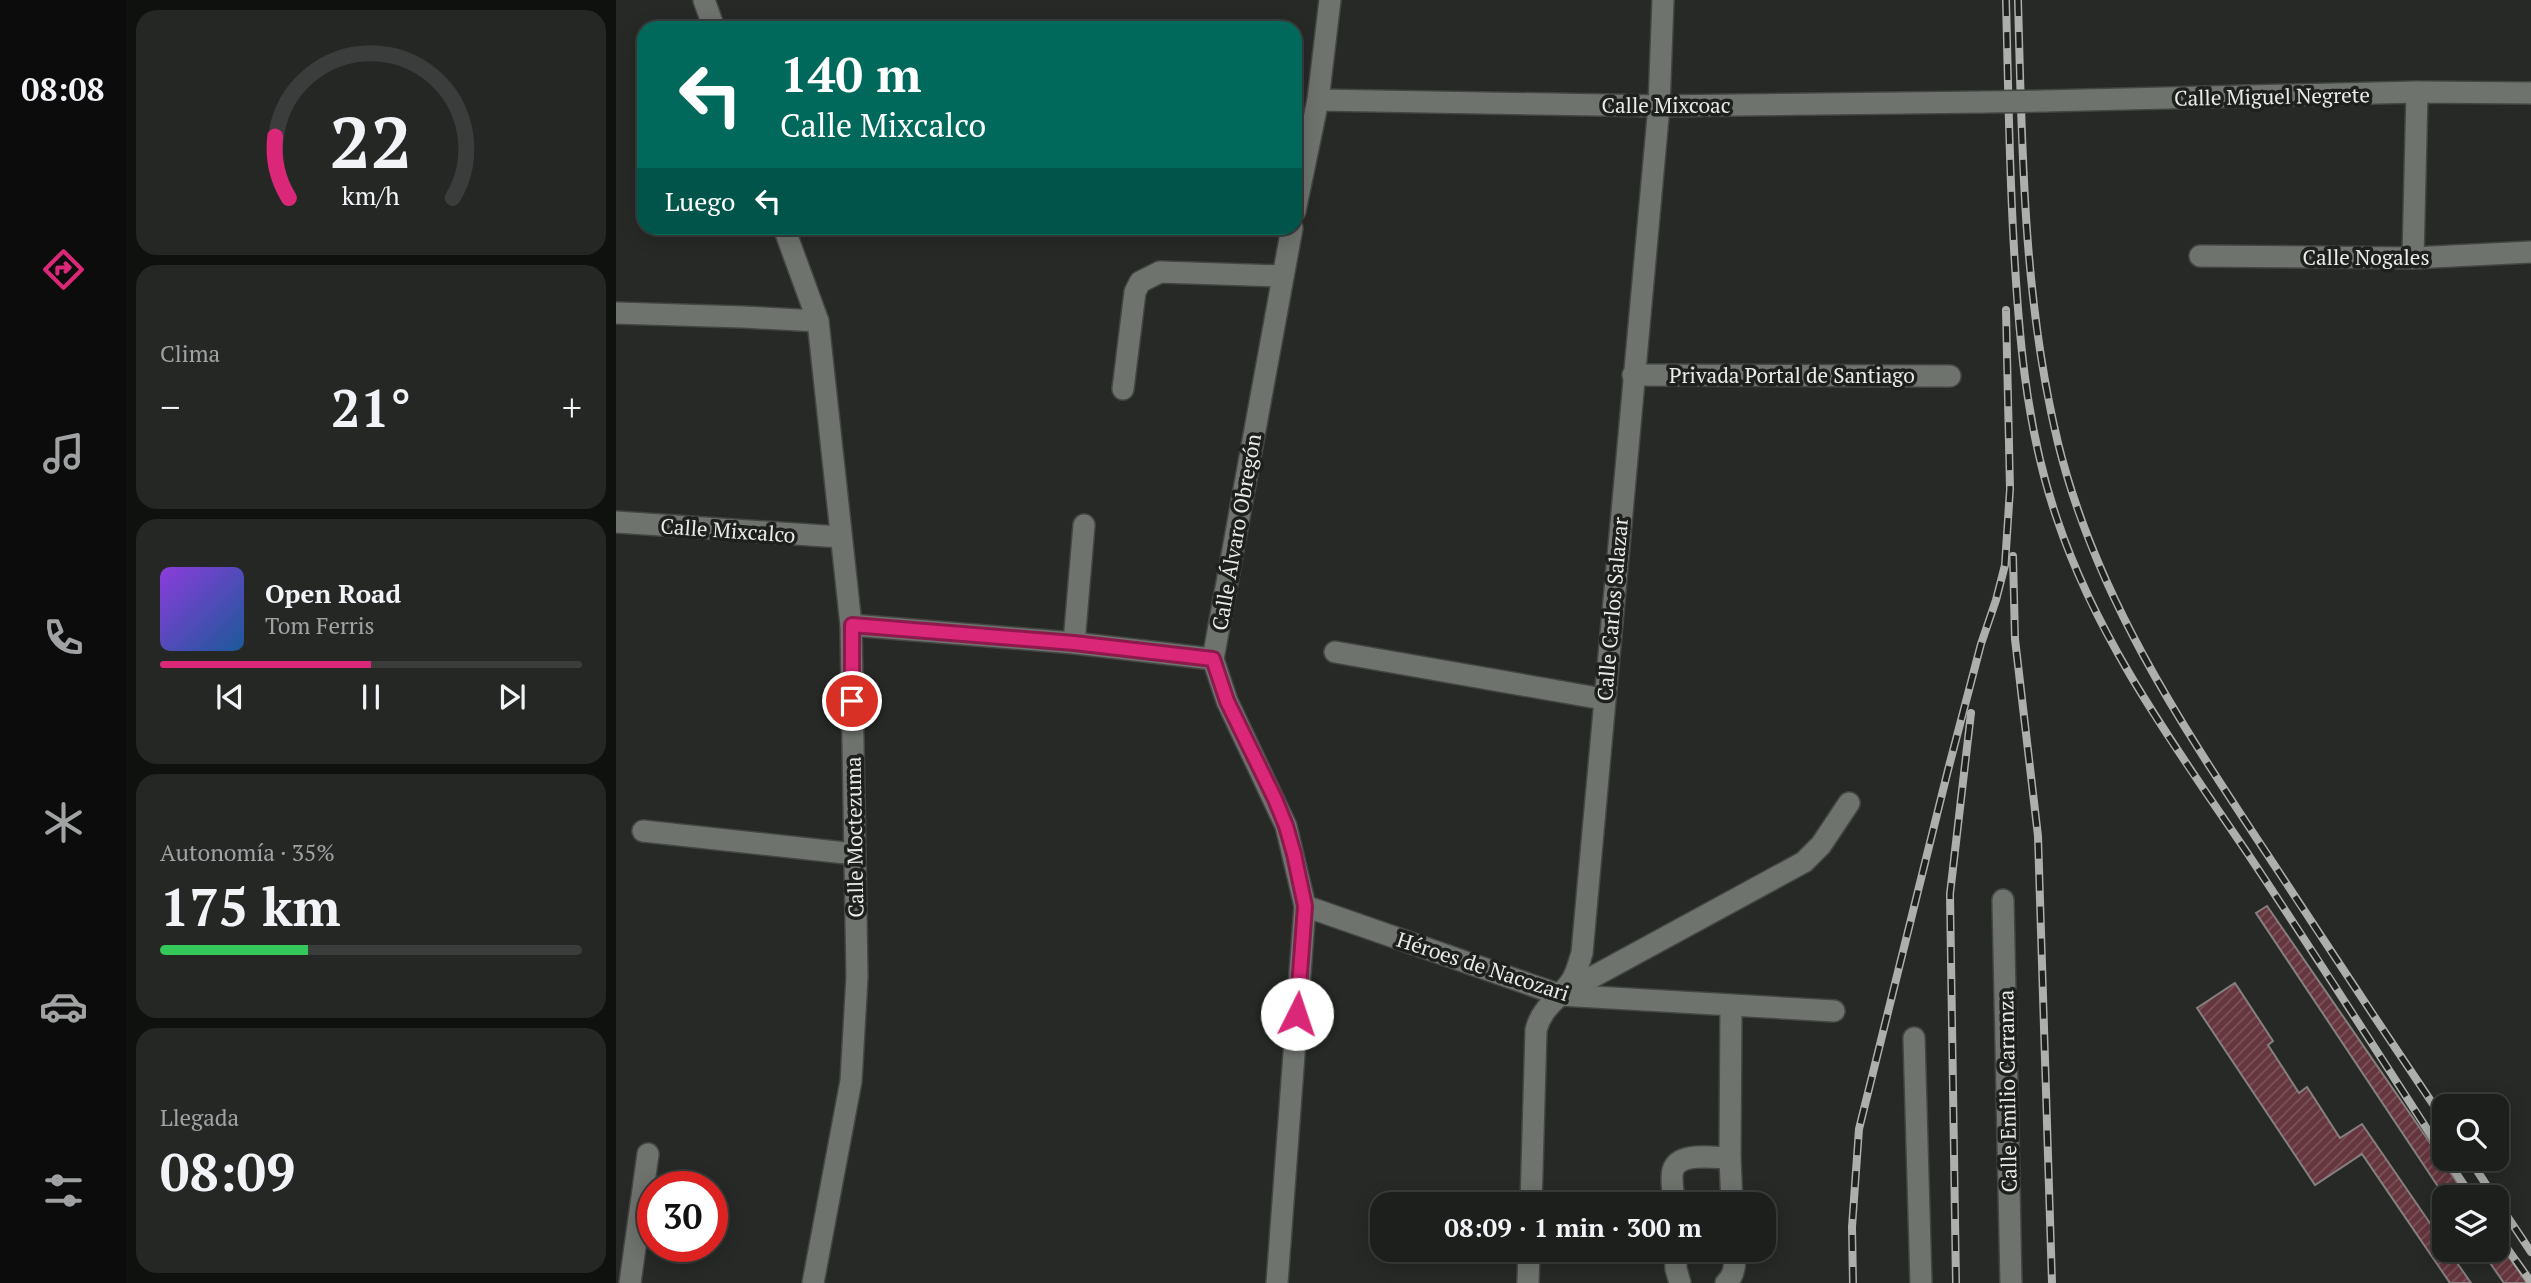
<!DOCTYPE html>
<html lang="es">
<head>
<meta charset="utf-8">
<style>
  :root { --surface:#1c1f1c; --page:#252725; --text:#f1f3f6; --muted:#a0a2a3; --line:#3a3d3b; --accent:#db2777 }
  body { margin:0; font-family:"PT Serif",serif; background:var(--page); color:var(--text); height:100vh; display:flex; flex-direction:column; font-size:26px; white-space:nowrap }
  * { box-sizing:border-box; margin:0 }
  p { font-size:23px; color:var(--muted) }
  .icon { flex:none; width:38px; height:38px; fill:none; stroke:currentColor; stroke-width:2; stroke-linecap:round; stroke-linejoin:round }
  .map { position:relative; flex:1; overflow:hidden }
  .side { display:flex; flex-direction:column; gap:10px; padding:10px; background:#0f110f; width:490px }
  .side>* { flex:none }
  .banner { position:absolute; left:21px; top:21px; width:665px; height:214px; border-radius:21px; box-shadow:0 4px 18px #0003,0 0 0 2px var(--line); background:#00695c; color:#fff; overflow:hidden }
  .fabs { position:absolute; left:1816px; top:1094px; display:grid; gap:14px }
  .fabs a { display:grid; place-items:center; width:77px; height:77px; border-radius:14px; background:var(--surface); box-shadow:0 4px 18px #0003,0 0 0 2px var(--line); font-size:35px }
  .speed { position:absolute; left:21px; top:1171px; display:flex; gap:14px; font-size:35px; font-weight:700; text-align:center }
  .speed>* { display:grid; place-content:center; width:91px; height:91px; border-radius:50%; background:var(--surface); box-shadow:0 4px 18px #0003,0 0 0 2px var(--line); line-height:1 }
  .speed .limit { border:10px solid #d22; background:#fff; color:#111 }
  .pin { position:absolute; display:grid; place-items:center; width:60px; height:60px; color:#fff; margin:-30px; border:4px solid #fff; border-radius:50%; box-shadow:0 2px 7px #0007 }
  .me { position:absolute; width:77px; margin:-38px; rotate:4deg; stroke-linejoin:round; filter:drop-shadow(0 0 5px #0008) }
  .turn { display:flex; align-items:center; gap:24px; height:147px; padding:0 28px; font-size:32px }
  .turn .icon { width:91px; height:91px; stroke-width:2.5 }
  .turn b { display:block; font-size:49px; line-height:60px }
  .then { display:flex; align-items:center; height:66px; padding:0 28px; background:#0003; gap:14px; font-size:26px }
  .big { font-size:52px; font-weight:700; line-height:1.1 }
  .side .widget { flex:1; display:flex; flex-direction:column; justify-content:center; gap:10px; min-width:0; padding:0 24px; border-radius:21px; background:var(--page) }
  .side .dial { align-items:center; gap:0 }
  .dial svg { height:182px; overflow:visible; fill:none; stroke:var(--line); stroke-width:7; stroke-linecap:round; text-anchor:middle }
  .dial text { fill:var(--text); stroke:none }
  .song { display:flex; align-items:center; gap:21px }
  .cover { width:84px; height:84px; border-radius:10px; background:linear-gradient(135deg,hsl(270 70% 55%),hsl(210 70% 35%)) }
  .played { height:7px; border-radius:4px; background:linear-gradient(90deg,var(--accent) 50%,var(--line) 50%) }
  .keys { display:flex; justify-content:space-around; direction:ltr }
  .heat { display:flex; justify-content:space-between; align-items:center; font-size:38px; direction:ltr }
  .charge { height:10px; border-radius:5px; background:linear-gradient(90deg,#34c759 35%,var(--line) 0) }
  .trip { position:absolute; left:754px; top:1192px; width:406px; height:70px; border-radius:21px; background:var(--surface); box-shadow:0 4px 18px #0003,0 0 0 2px var(--line); font-weight:700; line-height:70px; text-align:center }
  main { display:flex; flex:1; min-height:0 }
  .tabs { display:flex; flex-direction:column; width:126px; justify-content:space-around; align-items:center; background:#0b0c0b; color:var(--muted) }
  .tabs .icon { width:49px; height:49px }
  .tabs .active { color:var(--accent) }
  .tabs b { font-size:32px; color:var(--text) }
  .map>svg:first-child { display:block }
  .building { fill:url(#building-hatch); stroke:#867f80; stroke-width:2 }
  .lines { fill:none; stroke-linecap:round; stroke-linejoin:round }
  .minor-casing { stroke:#434643; stroke-width:24 }
  .minor { stroke:#6f736e; stroke-width:21 }
  .rail-casing { stroke:#acafab; stroke-width:8 }
  .rail { stroke:#1d201c; stroke-width:5; stroke-dasharray:16; stroke-linecap:butt }
  .minor-bridge-casing { stroke:#434643; stroke-width:24; stroke-linecap:butt }
  .minor-bridge { stroke:#6f736e; stroke-width:21 }
  .route-casing { stroke:#8e194d; stroke-width:18 }
  .route { stroke:#db2777; stroke-width:12 }
  .labels { text-anchor:middle; dominant-baseline:central; stroke-width:7; stroke-linejoin:round; paint-order:stroke }
  .street-label { font-size:21px; fill:#e9ebe8; stroke:#1d201c }
</style>
</head>
<body>
<main>
<nav class="tabs">
<b>08:08</b>
<svg class="icon active" aria-label="directions" viewBox="0 0 24 24"><path d="M12 3l9 9-9 9-9-9zM9 14v-3h6M13 9l2 2-2 2"/></svg>
<svg class="icon" aria-label="music" viewBox="0 0 24 24"><path d="M9 18V5l10-2v13"/><circle cx="6" cy="18" r="3"/><circle cx="16" cy="16" r="3"/></svg>
<svg class="icon" aria-label="phone" viewBox="0 0 24 24"><path d="M5 4h4l2 5-3 2q2 4 5 5l2-3 5 2v4C11 20 4 13 5 4z"/></svg>
<svg class="icon" aria-label="climate" viewBox="0 0 24 24"><path d="M12 3v18M4 7l16 10M4 17L20 7"/></svg>
<svg class="icon" aria-label="car" viewBox="0 0 24 24"><path d="M5 17H2v-5l4-1 3-4h7l3 4 3 1v5h-3M9 17h6M6 11h13"/><circle cx="7" cy="17" r="2"/><circle cx="17" cy="17" r="2"/></svg>
<svg class="icon" aria-label="filters" viewBox="0 0 24 24"><path d="M4 7h16M4 17h16"/><circle cx="9" cy="7" r="2"/><circle cx="15" cy="17" r="2"/></svg>
</nav>
<section class="side">
<div class="widget dial"><svg viewBox="0 0 100 80">
<path d="M14 69A42 42 0 1 1 86 69"/>
<path d="M14 69A42 42 0 0 1 8 42" stroke="#db2777"/>
<text x="50" y="56" font-size="32" font-weight="700">22</text>
<text x="50" y="72" font-size="11">km/h</text>
</svg></div>
<div class="widget"><p>Clima</p>
<div class="heat"><a>−</a><b class="big">21°</b><a>+</a></div>
</div>
<div class="widget">
<div class="song"><i class="cover"></i><div><b>Open Road</b><p>Tom Ferris</p></div></div>
<div class="played"></div>
<div class="keys"><svg class="icon" aria-label="previous" viewBox="0 0 24 24"><path d="M18 5L8 12l10 7zM5 5v14"/></svg><svg class="icon" aria-label="pause" viewBox="0 0 24 24"><path d="M8 5v14M16 5v14"/></svg><svg class="icon" aria-label="next" viewBox="0 0 24 24"><path d="M6 5l10 7-10 7zM19 5v14"/></svg></div>
</div>
<div class="widget"><p>Autonomía · 35%</p><b class="big">175 km</b><div class="charge"></div></div>
<div class="widget"><p>Llegada</p><b class="big">08:09</b></div>
</section>
<div class="map">
<svg width="1915" height="1283" viewBox="0 0 1915 1283">
  <defs>
    <pattern id="building-hatch" width="6" height="6" patternUnits="userSpaceOnUse" patternTransform="scale(1.75)"><rect width="6" height="6" fill="#65363d"/><path d="M-1 1l2-2M0 6l6-6M5 7l2-2" fill="none" stroke="#7b5359"/></pattern>
  </defs>
  <rect width="100%" height="100%" fill="#262925"/>
  <!-- building -->
  <g class="building">
    <path d="M1651,906L1797,1118L1851,1197H1829L1640,913Z"/>
    <path d="M1619,983L1657,1041L1652,1045L1683,1093L1691,1087L1724,1138L1746,1124L1829,1245V1250H1832L1855,1283H1834L1746,1154L1699,1185L1581,1008Z"/>
    <path d="M1865,1250H1888L1911,1283H1888Z"/>
  </g>
  <g class="lines">
    <defs>
      <g id="minor">
        <path d="M88,0L98,28"/>
        <path d="M702,100L1043,106L1368,102"/>
        <path d="M1428,101L1801,92L1915,93"/>
        <path d="M679,211L702,100L714,0"/>
        <path d="M168,228L202,321L235,625L241,977L235,1081L197,1283"/>
        <path d="M1584,256L1797,258L1915,252"/>
        <path d="M1797,258L1801,92"/>
        <path d="M0,313L127,317L202,321"/>
        <path d="M1017,375L1334,376"/>
        <path d="M507,389L519,292L524,282L544,272L667,276"/>
        <path d="M0,522L224,537"/>
        <path d="M235,625L458,643L597,659"/>
        <path d="M458,643L468,525"/>
        <path d="M719,652L987,699"/>
        <path d="M27,831L239,854"/>
        <path d="M1387,900L1395,1283"/>
        <path d="M689,906L944,995L1218,1011"/>
        <path d="M949,992L1188,862L1205,845L1233,803"/>
        <path d="M1115,1007L1114,1158L1116,1204"/>
        <path d="M1298,1038L1305,1283"/>
        <path d="M915,1204L920,1030C926,1006 943,1000 956,980C961,972 963,962 966,953L1043,106L1047,0"/>
        <path d="M1058,1204C1058,1194 1054,1179 1057,1170C1063,1151 1098,1158 1114,1158"/>
        <path d="M1059,1250L1060,1269L1064,1283"/>
        <path d="M14,1283L32,1154"/>
        <path d="M661,1283L689,906L670,826L611,701L597,659L676,228"/>
        <path d="M912,1283L913,1250"/>
        <path d="M1110,1283C1120,1274 1119,1262 1118,1250"/>
      </g>
    </defs>
    <!-- minor casing -->
    <use href="#minor" class="minor-casing"/>
    <!-- minor -->
    <use href="#minor" class="minor"/>
    <defs>
      <g id="rail">
        <path d="M1390,0C1392,77 1393,153 1397,230C1402,328 1409,426 1441,519C1483,644 1561,749 1634,857C1700,956 1764,1056 1829,1157"/>
        <path d="M1402,0C1406,148 1407,298 1442,443C1480,597 1565,724 1651,854C1710,944 1769,1033 1829,1122"/>
        <path d="M1397,556L1399,639L1422,836L1436,1283"/>
        <path d="M1830,1158L1856,1197"/>
        <path d="M1853,1158L1878,1197"/>
        <path d="M1881,1201L1915,1252"/>
        <path d="M1881,1234L1915,1282"/>
        <path d="M1237,1283L1236,1227L1243,1129L1332,770L1365,644L1380,600L1389,565L1394,489L1390,310"/>
        <path d="M1340,1283L1334,894L1355,713"/>
      </g>
    </defs>
    <!-- rail casing -->
    <use href="#rail" class="rail-casing"/>
    <!-- rail -->
    <use href="#rail" class="rail"/>
    <defs>
      <path id="minor-bridge" d="M1368,102L1428,101"/>
    </defs>
    <!-- minor-bridge casing -->
    <use href="#minor-bridge" class="minor-bridge-casing"/>
    <!-- minor-bridge -->
    <use href="#minor-bridge" class="minor-bridge"/>
  </g>
  <g class="lines">
    <defs>
      <path id="route" d="M236,701V625L458,643L597,659L611,701L659,799L670,826L678,854L689,906L681,1014"/>
    </defs>
    <!-- route casing -->
    <use href="#route" class="route-casing"/>
    <!-- route -->
    <use href="#route" class="route"/>
  </g>
  <g class="labels">
    <!-- street labels -->
    <g class="street-label">
      <text transform="translate(1656 96) rotate(-1)">Calle Miguel Negrete</text>
      <text x="1050" y="105">Calle Mixcoac</text>
      <text x="1750" y="257">Calle Nogales</text>
      <text x="1176" y="375">Privada Portal de Santiago</text>
      <text transform="translate(112 530) rotate(4)">Calle Mixcalco</text>
      <text transform="translate(620 532) rotate(-80)">Calle Álvaro Obregón</text>
      <text transform="translate(996 609) rotate(-85)">Calle Carlos Salazar</text>
      <text transform="translate(238 837) rotate(-91)">Calle Moctezuma</text>
      <text transform="translate(867 966) rotate(18)">Héroes de Nacozari</text>
      <text transform="translate(1391 1091) rotate(-91)">Calle Emilio Carranza</text>
    </g>
  </g>
</svg>
<div class="fabs">
<a><svg class="icon" aria-label="search" viewBox="0 0 24 24"><circle cx="10" cy="10" r="6"/><path d="M15 15l6 6"/></svg></a>
<a><svg class="icon" aria-label="layers" viewBox="0 0 24 24"><path d="M12 4l9 5-9 5-9-5zM3 14l9 5 9-5"/></svg></a>
</div>
<div class="speed"><div class="limit">30</div></div>
<div class="pin" style="left:236px;top:701px;background:#d93025"><svg class="icon" aria-label="arrive" viewBox="0 0 24 24"><path d="M6 21V4h12l-3 4 3 4H6"/></svg></div>
<svg class="me" style="left:681px;top:1014px" viewBox="-20 -20 40 40"><circle r="19" fill="#fff"/><path d="M0-13L10 11 0 6-10 11z" fill="#db2777"/></svg>
<div class="trip">08:09 · 1 min · 300 m</div>
<div class="banner">
<div class="turn"><svg class="icon" aria-label="left" viewBox="0 0 24 24"><path d="M17 20v-9H6M10 6l-5 5 5 5"/></svg><div><b>140 m</b>Calle Mixcalco</div></div>
<div class="then">Luego<svg class="icon" aria-label="left" viewBox="0 0 24 24"><path d="M17 20v-9H6M10 6l-5 5 5 5"/></svg></div>
</div>
</div>
</main>
</body>
</html>
